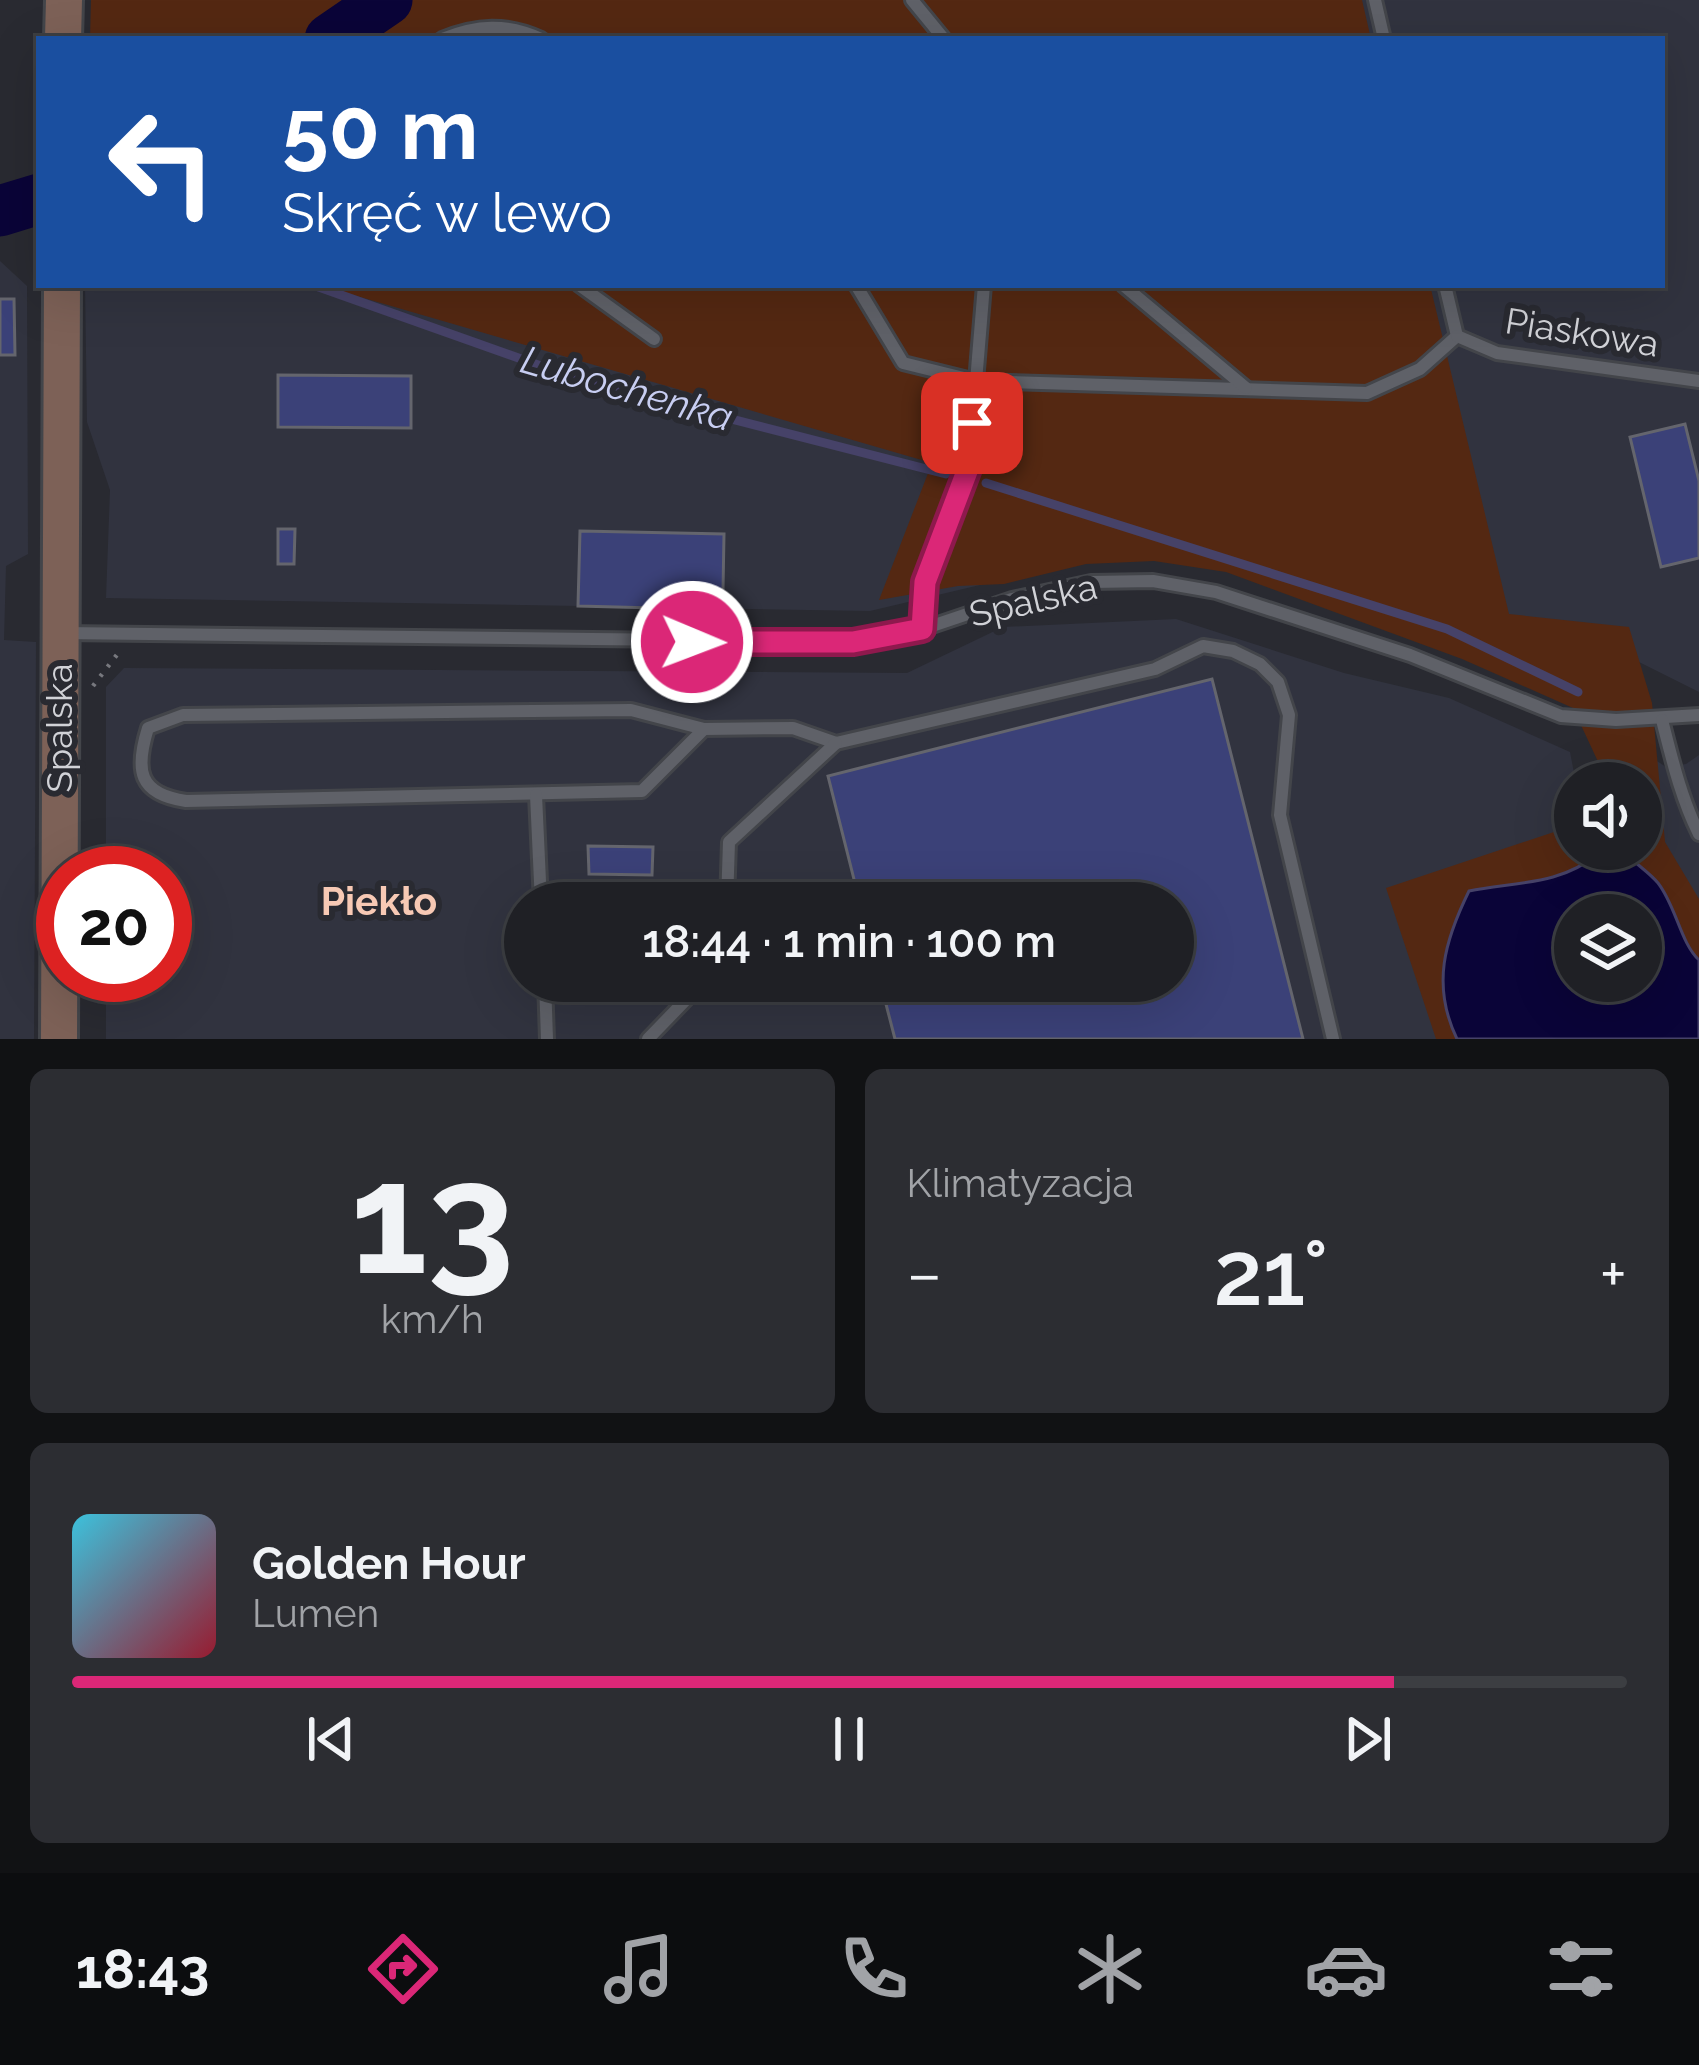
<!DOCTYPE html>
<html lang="pl">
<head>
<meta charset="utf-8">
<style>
  :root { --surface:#1f2025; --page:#2c2d32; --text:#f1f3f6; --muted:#a1a3a7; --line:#3c3e42; --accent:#db2777 }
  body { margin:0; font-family:Raleway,sans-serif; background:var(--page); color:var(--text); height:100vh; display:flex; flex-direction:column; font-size:45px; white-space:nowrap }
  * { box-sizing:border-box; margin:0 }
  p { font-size:39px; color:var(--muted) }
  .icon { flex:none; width:66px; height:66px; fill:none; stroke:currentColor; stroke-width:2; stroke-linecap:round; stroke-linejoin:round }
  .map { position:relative; height:1039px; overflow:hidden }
  .drawer { display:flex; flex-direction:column; gap:30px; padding:30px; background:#111214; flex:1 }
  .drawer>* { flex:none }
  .banner { position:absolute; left:36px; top:36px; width:1629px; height:252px; border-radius:0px; box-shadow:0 12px 48px #0002,0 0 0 3px var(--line); background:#1a4fa0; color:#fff; overflow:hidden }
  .fabs { position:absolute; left:1554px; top:762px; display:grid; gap:24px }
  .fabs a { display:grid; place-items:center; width:108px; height:108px; border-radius:50%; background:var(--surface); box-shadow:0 12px 48px #0002,0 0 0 3px var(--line); font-size:60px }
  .speed { position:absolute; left:36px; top:846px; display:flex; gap:24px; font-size:60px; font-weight:700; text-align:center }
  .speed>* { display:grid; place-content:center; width:156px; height:156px; border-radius:50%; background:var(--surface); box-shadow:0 12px 48px #0002,0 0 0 3px var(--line); line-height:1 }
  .speed .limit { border:18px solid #d22; background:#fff; color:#111 }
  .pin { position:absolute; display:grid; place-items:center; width:102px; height:102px; color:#fff; margin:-51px; border-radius:24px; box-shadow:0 6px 18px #0006 }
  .me { position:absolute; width:132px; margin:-66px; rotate:91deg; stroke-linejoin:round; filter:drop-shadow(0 0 9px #0008) }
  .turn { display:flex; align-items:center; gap:42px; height:252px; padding:0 48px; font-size:54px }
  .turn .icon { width:156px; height:156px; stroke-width:2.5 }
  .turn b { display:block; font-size:84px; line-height:102px }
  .big { font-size:90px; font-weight:600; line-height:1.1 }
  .drawer .card { flex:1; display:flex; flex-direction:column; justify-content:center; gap:18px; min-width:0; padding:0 42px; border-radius:18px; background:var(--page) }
  .drawer .dial { align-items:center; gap:0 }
  .dial b { font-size:156px; line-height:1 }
  .song { display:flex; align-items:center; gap:36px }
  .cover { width:144px; height:144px; border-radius:18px; background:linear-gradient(135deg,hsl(190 70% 55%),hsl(350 70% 35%)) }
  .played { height:12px; border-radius:6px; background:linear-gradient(90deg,var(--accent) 85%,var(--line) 85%) }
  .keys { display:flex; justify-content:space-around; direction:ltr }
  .heat { display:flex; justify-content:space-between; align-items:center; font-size:66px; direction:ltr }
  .drawer .tiles { flex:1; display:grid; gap:30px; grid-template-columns:1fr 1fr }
  .card:last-child { grid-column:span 2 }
  .trip { position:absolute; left:504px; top:882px; width:690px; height:120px; border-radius:60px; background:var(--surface); box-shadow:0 12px 48px #0002,0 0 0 3px var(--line); font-weight:600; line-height:120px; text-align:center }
  .tab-bar { display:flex; height:192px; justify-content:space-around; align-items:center; background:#0c0d0f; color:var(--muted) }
  .tab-bar .icon { width:84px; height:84px }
  .tab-bar .current { color:var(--accent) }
  .tab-bar b { font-size:54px; color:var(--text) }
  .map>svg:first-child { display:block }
  .built { fill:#31333f; fill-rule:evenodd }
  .green { fill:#542812; fill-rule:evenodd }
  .water { fill:#0a0438; stroke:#464268; stroke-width:3; fill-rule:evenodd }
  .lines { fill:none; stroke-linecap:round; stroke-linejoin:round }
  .stream { stroke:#464268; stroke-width:9 }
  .river { stroke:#0a0438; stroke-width:51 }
  .building { fill:#3b4178; stroke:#64656d; stroke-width:3 }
  .lane-casing { stroke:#43454a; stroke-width:18 }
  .secondary-casing { stroke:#43454a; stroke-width:42 }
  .path { stroke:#77787e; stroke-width:4.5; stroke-dasharray:3 9; stroke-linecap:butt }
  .lane { stroke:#5f6168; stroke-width:12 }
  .secondary { stroke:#7d6157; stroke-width:36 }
  .route-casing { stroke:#8e194d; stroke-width:30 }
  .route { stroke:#db2777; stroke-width:21 }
  .labels { text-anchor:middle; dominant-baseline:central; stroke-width:12; stroke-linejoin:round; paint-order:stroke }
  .street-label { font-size:36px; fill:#d1d2d7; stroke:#292a31 }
  .water-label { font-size:39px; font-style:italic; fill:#c8cef2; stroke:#292a31 }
  .neighbourhood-label { font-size:39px; font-weight:bold; fill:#f7c9b4; stroke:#292a31 }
</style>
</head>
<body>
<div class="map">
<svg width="1699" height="1039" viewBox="0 0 1699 1039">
  <rect width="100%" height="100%" fill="#292a31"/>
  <!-- built -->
  <g class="built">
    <path d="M92,0H1699V692L1589,637L1152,556L1086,560L870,611L106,598L110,490L87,422L85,285H1662V39H92Z"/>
    <path d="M0,261L27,286L28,554L6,566L4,640L36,642L34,1039H0Z"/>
    <path d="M1176,619L1344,673L1449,698L1570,752L1576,783L1575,849H1641V783L1629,762L1657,761L1666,767L1686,764L1699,755V1039H106V975H165V873H106V687L124,668L907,673L1003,627ZM525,903H1173V981H525ZM1575,915H1641V981H1575Z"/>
  </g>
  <!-- green -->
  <g class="green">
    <path d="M91,0H1362L1371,39H90Z"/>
    <path d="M319,285H1430L1509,614L1629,627L1652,703L1665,842L1699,899V1039H1436L1386,888L1575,825V849H1641V783H1608L1573,708L1462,659L1226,572L1154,561L1086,564L1004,584L958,586L879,600L932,463ZM1575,915H1641V981H1575Z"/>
  </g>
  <!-- water -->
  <path class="water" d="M1596,849H1622C1632,862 1647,870 1658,883C1676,906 1681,944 1699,960V1039H1457C1431,985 1445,940 1469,891C1513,882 1561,885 1596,855ZM1575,915H1641V981H1575Z"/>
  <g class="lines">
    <!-- stream -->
    <g class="stream">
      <path d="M313,285L583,381L946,474"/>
      <path d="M986,483L1447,629L1578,692"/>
    </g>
    <!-- river -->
    <g class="river">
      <path d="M330,39L387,0"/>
      <path d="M0,211L39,199"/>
    </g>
  </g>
  <!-- building -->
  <g class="building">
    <path d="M0,299H14L15,355H0Z"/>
    <path d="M278,375L411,376V428L278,427Z"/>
    <path d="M1685,424L1699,481V558L1661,567L1630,437Z"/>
    <path d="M278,529H295L294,564H278Z"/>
    <path d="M580,531L724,534L723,590L695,589L694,609L578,606Z"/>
    <path d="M1212,679L1303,1039H895L880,981H1173V903H860L828,776Z"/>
    <path d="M588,846L653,847L652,875L589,874Z"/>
  </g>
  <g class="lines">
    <defs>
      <g id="lane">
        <path d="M912,0L944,39"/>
        <path d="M1375,0L1384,39"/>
        <path d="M442,39C477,25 506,23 541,39"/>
        <path d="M579,285L654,339"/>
        <path d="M856,285L903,363L976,381L1367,393L1420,369L1457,336"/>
        <path d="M1123,285L1246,388"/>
        <path d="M1445,285L1457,336"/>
        <path d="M1457,336L1497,353L1699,381"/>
        <path d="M923,629L925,582L969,466L984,285"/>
        <path d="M63,633L853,642L923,629L1012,599L1091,582L1153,581L1216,592L1410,655L1561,716L1616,720L1699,715"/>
        <path d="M1662,720C1672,759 1681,798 1699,834"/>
        <path d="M704,729L642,791L186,801C138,794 135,770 148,728L183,715L631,710L704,729L793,728L836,743L1155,669L1203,646L1233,651L1260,664L1278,682L1289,715L1280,815L1333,1039"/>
        <path d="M536,795L541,903"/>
        <path d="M727,903L729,842L836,743"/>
        <path d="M545,981L547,1039"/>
        <path d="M648,1039L704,981"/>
      </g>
      <g id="secondary">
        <path d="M63,39L64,0"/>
        <path d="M59,1039L62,285"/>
      </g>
    </defs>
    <!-- lane casing -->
    <use href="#lane" class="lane-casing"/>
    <!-- secondary casing -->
    <use href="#secondary" class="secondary-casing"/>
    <!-- path -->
    <path class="path" d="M93,686L119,652"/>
    <!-- lane -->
    <use href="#lane" class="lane"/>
    <!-- secondary -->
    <use href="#secondary" class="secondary"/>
  </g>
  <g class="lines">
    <defs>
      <path id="route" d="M692,642H853L922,629L925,582L969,466L972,423"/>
    </defs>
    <!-- route casing -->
    <use href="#route" class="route-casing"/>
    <!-- route -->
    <use href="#route" class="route"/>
  </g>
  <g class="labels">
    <!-- street labels -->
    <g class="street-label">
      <text transform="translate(1582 332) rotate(9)">Piaskowa</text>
      <text transform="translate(1033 600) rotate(-13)">Spalska</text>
      <text transform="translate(59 728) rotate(-90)">Spalska</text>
    </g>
    <!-- water labels -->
    <g class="water-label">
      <text transform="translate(627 388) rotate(16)">Lubochenka</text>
    </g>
    <!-- neighbourhood labels -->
    <g class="neighbourhood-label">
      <text x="379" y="901">Piekło</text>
    </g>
  </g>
</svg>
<div class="fabs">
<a><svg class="icon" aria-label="sound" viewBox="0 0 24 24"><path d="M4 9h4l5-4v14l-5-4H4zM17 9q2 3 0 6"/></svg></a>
<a><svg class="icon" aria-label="layers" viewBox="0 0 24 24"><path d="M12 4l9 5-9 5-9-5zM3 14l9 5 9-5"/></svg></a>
</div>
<div class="speed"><div class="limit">20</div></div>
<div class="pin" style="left:972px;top:423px;background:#d93025"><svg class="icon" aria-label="arrive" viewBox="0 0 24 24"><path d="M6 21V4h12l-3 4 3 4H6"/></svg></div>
<svg class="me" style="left:692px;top:642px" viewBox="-20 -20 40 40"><circle r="17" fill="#db2777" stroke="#fff" stroke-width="3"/><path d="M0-11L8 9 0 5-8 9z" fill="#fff"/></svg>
<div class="trip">18:44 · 1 min · 100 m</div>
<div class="banner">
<div class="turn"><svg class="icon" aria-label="left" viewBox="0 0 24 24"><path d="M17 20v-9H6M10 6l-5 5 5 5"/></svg><div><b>50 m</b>Skręć w lewo</div></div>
</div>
</div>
<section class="drawer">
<div class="tiles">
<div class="card dial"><b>13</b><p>km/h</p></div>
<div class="card"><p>Klimatyzacja</p>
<div class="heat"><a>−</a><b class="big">21°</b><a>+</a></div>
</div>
<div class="card">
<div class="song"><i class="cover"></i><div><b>Golden Hour</b><p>Lumen</p></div></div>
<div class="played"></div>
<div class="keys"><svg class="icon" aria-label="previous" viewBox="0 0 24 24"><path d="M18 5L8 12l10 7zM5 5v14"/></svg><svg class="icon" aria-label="pause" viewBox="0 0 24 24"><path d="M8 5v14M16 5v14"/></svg><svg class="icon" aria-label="next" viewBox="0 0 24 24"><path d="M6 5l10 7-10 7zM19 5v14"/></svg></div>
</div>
</div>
</section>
<nav class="tab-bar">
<b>18:43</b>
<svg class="icon current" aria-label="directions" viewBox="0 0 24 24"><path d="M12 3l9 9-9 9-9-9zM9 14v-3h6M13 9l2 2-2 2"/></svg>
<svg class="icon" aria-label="music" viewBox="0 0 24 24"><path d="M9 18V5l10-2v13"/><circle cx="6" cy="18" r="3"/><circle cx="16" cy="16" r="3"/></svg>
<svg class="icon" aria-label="phone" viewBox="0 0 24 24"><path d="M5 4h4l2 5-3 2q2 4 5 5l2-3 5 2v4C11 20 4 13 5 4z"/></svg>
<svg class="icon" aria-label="climate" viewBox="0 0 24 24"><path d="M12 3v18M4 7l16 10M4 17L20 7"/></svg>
<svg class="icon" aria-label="car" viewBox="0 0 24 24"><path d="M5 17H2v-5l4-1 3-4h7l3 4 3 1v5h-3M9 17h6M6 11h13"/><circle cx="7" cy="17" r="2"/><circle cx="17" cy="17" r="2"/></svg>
<svg class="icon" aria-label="filters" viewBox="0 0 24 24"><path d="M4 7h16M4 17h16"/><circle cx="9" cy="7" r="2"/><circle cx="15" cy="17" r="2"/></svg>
</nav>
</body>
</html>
